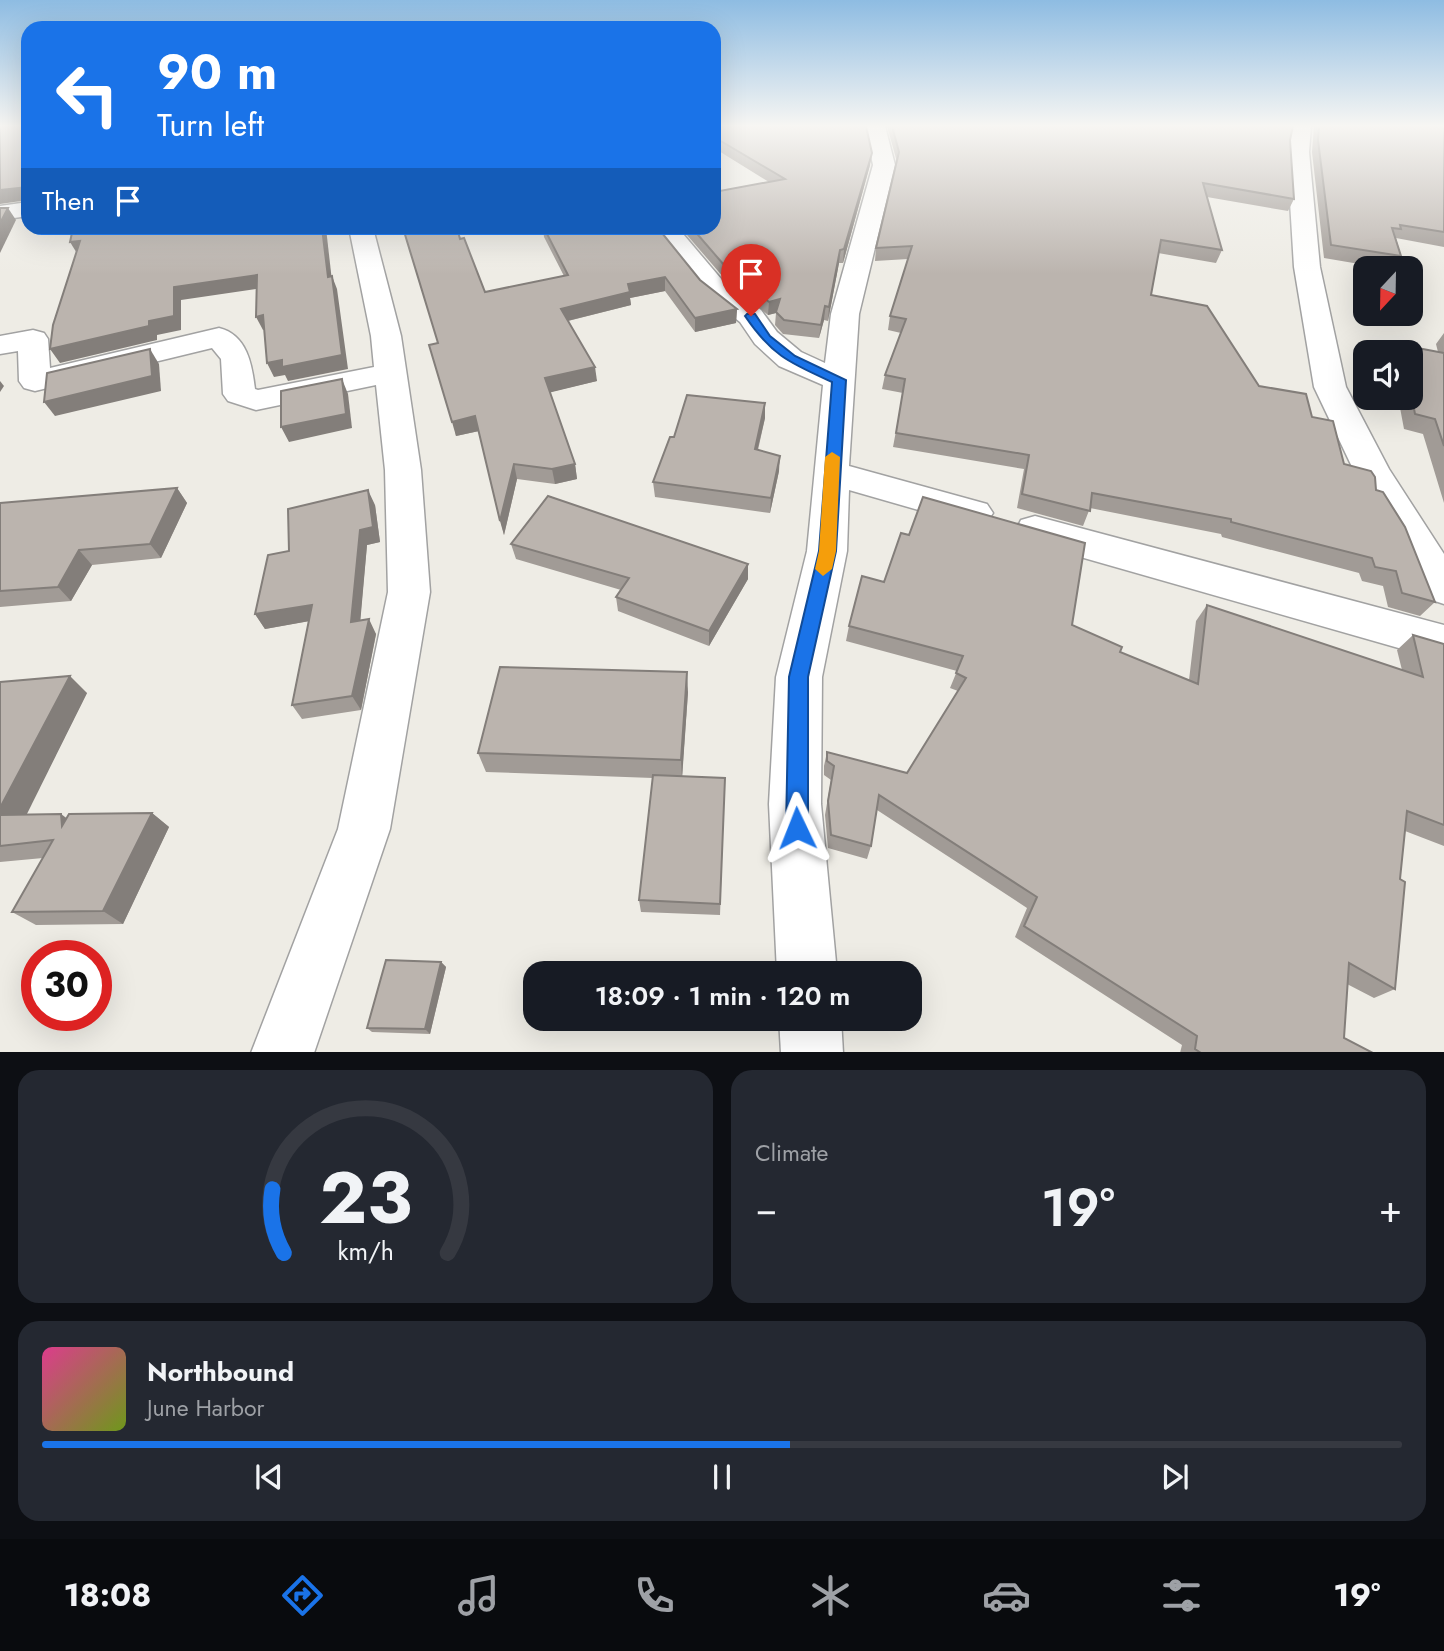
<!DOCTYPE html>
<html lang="en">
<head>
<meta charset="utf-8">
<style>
  :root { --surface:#171b24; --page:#242831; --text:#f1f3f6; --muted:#9ea1a6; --line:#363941; --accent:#1a73e8 }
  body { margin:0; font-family:Jost,sans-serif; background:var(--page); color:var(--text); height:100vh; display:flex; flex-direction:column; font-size:26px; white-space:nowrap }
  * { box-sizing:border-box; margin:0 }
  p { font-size:23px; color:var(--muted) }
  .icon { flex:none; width:38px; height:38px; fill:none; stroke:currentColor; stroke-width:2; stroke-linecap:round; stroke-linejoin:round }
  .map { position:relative; height:1052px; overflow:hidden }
  .sheet { display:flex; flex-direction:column; gap:18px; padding:18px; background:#0d0f14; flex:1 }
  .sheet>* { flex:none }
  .top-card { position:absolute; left:21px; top:21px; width:700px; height:214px; border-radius:21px; box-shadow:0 7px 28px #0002; background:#1a73e8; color:#fff; overflow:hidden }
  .needle { width:46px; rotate:202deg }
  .fabs { position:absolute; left:1353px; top:256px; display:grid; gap:14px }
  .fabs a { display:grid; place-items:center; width:70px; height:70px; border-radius:14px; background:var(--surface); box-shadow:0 7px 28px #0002; font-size:35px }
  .speed { position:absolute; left:21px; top:940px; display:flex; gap:14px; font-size:35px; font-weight:700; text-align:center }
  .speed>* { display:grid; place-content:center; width:91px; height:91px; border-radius:50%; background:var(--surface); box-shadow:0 7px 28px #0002; line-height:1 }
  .speed .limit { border:10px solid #d22; background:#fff; color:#111 }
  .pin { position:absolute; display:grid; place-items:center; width:60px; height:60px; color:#fff; margin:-72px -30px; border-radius:50% 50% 50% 0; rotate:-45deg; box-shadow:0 0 7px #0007 }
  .pin .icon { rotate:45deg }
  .me { position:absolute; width:77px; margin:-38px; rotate:358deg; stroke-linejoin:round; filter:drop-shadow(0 0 5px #0008) }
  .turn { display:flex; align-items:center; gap:24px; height:147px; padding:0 21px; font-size:32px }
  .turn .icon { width:91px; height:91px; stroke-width:2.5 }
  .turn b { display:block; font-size:49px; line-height:60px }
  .then { display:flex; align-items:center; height:66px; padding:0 21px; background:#0003; gap:14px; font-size:26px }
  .big { font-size:52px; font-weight:600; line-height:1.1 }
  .sheet .widget { flex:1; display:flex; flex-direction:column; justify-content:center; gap:10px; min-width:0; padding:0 24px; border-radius:21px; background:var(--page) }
  .sheet .dial { align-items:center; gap:0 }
  .dial svg { height:182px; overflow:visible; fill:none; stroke:var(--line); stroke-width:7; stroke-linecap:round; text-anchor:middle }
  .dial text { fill:var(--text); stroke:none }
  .song { display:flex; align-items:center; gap:21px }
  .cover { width:84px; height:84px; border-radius:10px; background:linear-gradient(135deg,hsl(330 70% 55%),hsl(80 70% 35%)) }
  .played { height:7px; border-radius:4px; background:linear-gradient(90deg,var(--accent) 55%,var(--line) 55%) }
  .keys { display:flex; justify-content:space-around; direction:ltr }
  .heat { display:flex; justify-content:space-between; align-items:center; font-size:38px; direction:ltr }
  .sheet .tiles { flex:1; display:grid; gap:18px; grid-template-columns:1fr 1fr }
  .widget:last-child { grid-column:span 2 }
  .trip { position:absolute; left:523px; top:961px; width:399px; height:70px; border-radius:21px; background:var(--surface); box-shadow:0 7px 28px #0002; font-weight:600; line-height:70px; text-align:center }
  .menu { display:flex; height:112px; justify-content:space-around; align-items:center; background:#090b0e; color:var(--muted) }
  .menu .icon { width:49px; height:49px }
  .menu .selected { color:var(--accent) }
  .menu b { font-size:32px; color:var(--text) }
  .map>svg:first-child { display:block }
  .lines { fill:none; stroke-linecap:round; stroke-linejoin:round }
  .minor-casing { stroke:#a2a2a2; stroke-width:3 }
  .minor { fill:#fff; fill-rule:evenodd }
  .wall { fill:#a19b96 }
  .shaded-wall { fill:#837e7a }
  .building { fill:#bbb4ae; stroke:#837e7a; stroke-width:2 }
  .route { fill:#1a73e8; stroke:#114b97; stroke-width:2 }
  .slow { fill:#f59e0b }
</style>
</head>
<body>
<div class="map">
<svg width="1444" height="1053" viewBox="0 0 1444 1053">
  <rect width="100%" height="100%" fill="#eeece5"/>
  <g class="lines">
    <defs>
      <g id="minor">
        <path d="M865,126H885L895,165L859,314L849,466L987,504L993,513L987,522L974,526L849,490L847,551L822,677L821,804L837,973H777L769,804L776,677L807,551L823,385L779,366L755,344L740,322L702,292L653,228H678L722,280L761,310L777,332L801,352L825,363L831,314L873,165Z"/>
        <path d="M1291,126H1311L1309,152L1320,267L1346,387L1389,469L1444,554V604L1429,599L1354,471L1314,387L1294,267L1287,152Z"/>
        <path d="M28,202V216L0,220V206Z"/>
        <path d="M349,228H373L401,336L421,470L430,592L390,829L314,1053H251L338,829L388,592L385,470L376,385L256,410L228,401L223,394L221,359L212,348L35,391L24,388L19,381L18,351L0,354V336L33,330L44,333L48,339L50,368L219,328C247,335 252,364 255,389L258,390L374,367L371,336Z"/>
        <path d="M1035,516L1444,625V661L1021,540L1016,530L1021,520Z"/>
        <path d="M779,1018H841L843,1053H781Z"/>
      </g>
    </defs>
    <!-- minor casing -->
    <use href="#minor" class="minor-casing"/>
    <!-- minor -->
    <use href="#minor" class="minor"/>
  </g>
  <!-- wall -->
  <g class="wall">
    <path d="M714,126L870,165L843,263H839L828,321L824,320L819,338L783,334L775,325L776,313L768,315L724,278L681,228H714L769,182L714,148Z"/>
    <path d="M887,126H1293L1290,140L1294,199L1288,211L1207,197L1222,250L1216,263L1158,253L1151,295L1259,386L1312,417L1344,464L1376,490L1435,602L1420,616L1388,607L1383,586L1362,581L1359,573L1222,537L1221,534L1090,508L1083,526L1017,508L1024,469L893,447L903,393L882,389L885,375L901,333L888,330L890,316L908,259L875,261L876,248L897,162Z"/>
    <path d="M1314,126H1444V247L1396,238L1401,256L1393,268H1383L1324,258L1312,152Z"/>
    <path d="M543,228H658L700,280L737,309L736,323L695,332L665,291L630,298L631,305L568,321L597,381L550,392L575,464L577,479L555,484L517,479L504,535L479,431L456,436L438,343L460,239L485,292L564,276L544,237Z"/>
    <path d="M1444,333V503L1423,434L1404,429L1398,397H1410V352H1402L1407,346L1438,352L1436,344Z"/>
    <path d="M765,403V418L758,450L779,471L770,513L655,497L653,482L674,437Z"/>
    <path d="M177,488L187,503L161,558L92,565L71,601L0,607V503Z"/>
    <path d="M375,505L380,542L367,545L360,620L376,634L361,710L302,719L292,705L309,621L265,629L255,614L289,551Z"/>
    <path d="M511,544L748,579L709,646L618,611L616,597L621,590L516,559Z"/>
    <path d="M1207,605L1402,670L1397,650L1413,635L1444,644V846L1405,831L1400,879L1395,989L1374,998L1347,984L1344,1038L1373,1053H1180L1182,1045L1015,937L1027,908L877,810L871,846L867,859L828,848L825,815L831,780L824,775V766L827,752L907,773L958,691L950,688L957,671L846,641L849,626L1072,625L1120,652L1189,680L1196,621Z"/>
    <path d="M0,682L87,693L26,814L66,818L152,813L169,827L123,924L36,925L12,912L43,858L0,862Z"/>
    <path d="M688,692L682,776L725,778L720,915L641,912L639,900L653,778L486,772L478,753Z"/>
    <path d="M441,962L446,967L430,1034L372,1032L367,1028Z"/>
    <path d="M706,1018L761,1026L760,1031L707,1030Z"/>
  </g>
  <!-- shaded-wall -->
  <g class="shaded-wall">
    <path d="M872,153L870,165L843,263L844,249Z"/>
    <path d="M28,187V200L0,204V190Z"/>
    <path d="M8,208L16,220L0,253V223Z"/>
    <path d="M322,228H326L333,290L328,277Z"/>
    <path d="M80,241L78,255L70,242Z"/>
    <path d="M840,250L839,263L828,321L829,307Z"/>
    <path d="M257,275L263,288L181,300V330L157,335V340L60,363L50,349L149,321L174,287Z"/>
    <path d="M332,276L337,289L348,369L288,381L285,375L274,377L267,363Z"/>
    <path d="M665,277V291L630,298L631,305L563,322L561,309L628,284Z"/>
    <path d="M780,299L776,313L768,315L769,302Z"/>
    <path d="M825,306L824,320L819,338L821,325Z"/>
    <path d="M737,309L736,323L695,332V318Z"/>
    <path d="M263,315L269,329L263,330L256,317Z"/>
    <path d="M150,349L159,364L161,391L55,416L44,402Z"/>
    <path d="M595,367L597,381L548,393L545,378Z"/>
    <path d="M342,379L348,394L352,428L289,442L281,427Z"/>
    <path d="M0,381L4,386L0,392Z"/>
    <path d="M765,403V418L754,464L755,449Z"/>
    <path d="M475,416L479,431L456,436L452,422Z"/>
    <path d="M780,456L779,471L770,513L771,498Z"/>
    <path d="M514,464L517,479L504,535L500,521Z"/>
    <path d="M575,464L577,479L555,484L552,469Z"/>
    <path d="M177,488L187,503L161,558L150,544Z"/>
    <path d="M368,490L375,505L380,542L367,545L359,636L351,622L360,530Z"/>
    <path d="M79,550L92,565L71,601L58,587Z"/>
    <path d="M748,564V579L709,646V631Z"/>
    <path d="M312,605L321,619L265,629L255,614Z"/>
    <path d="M369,619L376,634L361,710L352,696Z"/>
    <path d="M687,672L688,692L682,779L681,760Z"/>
    <path d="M70,676L87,693L19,830L0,817V808Z"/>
    <path d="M152,813L169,827L123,924L103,911Z"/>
    <path d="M61,814L81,829L62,826Z"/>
    <path d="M441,962L446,967L430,1034L425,1029Z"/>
  </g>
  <!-- building -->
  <g class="building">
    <path d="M0,126H28V187L0,190Z"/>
    <path d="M714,126H866L872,153L844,249L840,250L829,307L825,306L821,325L784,320L776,312L780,299L769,302L724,265L692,228H714V192L785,179L714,137Z"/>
    <path d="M892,126H1293L1290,140L1294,199L1203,183L1222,250L1161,240L1151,295L1207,306L1259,386L1306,394L1312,417L1333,421L1344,464L1371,471L1375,477L1376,490L1383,492L1405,527L1435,602L1402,593L1396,571L1375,567L1372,558L1231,522V519L1092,493L1090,511L1022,494L1029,455L896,433L905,379L885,375L906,319L890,316L912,246L876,248L899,152Z"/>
    <path d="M1319,126H1444V232L1400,225L1401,229L1392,228L1401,256L1331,245L1318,140Z"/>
    <path d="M0,208H8L0,223Z"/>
    <path d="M73,228H322L328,277L332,276L342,355L282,367V360L267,363L263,315L256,317L257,275L174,287V316L149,321V326L50,349L53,325L80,241L70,242Z"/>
    <path d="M403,228H457L460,239L464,238L485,292L568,275L544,228H658L700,280L737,309L695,318L665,277L628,284L630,292L561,309L595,367L545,378L575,464L552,469L514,464L500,521L475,416L452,422L429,345L438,343Z"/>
    <path d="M1407,346L1444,353V446L1435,419L1415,414L1410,388V352H1408Z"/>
    <path d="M150,349L152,376L44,402L47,373Z"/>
    <path d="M342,379L346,414L281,427V391Z"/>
    <path d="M687,395L765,403L755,449L780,456L771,498L653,482L670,437H674Z"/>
    <path d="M177,488L150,544L79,550L58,587L0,591V503Z"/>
    <path d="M368,490L373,527L360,530L351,622L369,619L352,696L292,705L312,605L255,614L268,555L289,551L288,509Z"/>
    <path d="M548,496L748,564L709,631L616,597L629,578L511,544Z"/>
    <path d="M923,497L1085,543L1072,625L1122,647L1120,652L1198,684L1207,605L1423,677L1413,635L1444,644V825L1407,811L1400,879L1405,882L1395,989L1349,963L1344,1038L1373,1053H1201L1195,1049L1197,1036L1024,926L1037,897L879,795L871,846L831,835L828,801L834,766L827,761V752L907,773L966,678L956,673L963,656L849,626L862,576L884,582L901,533L909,535Z"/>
    <path d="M500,667L687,672L681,760L478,753Z"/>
    <path d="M70,676L0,808V682Z"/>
    <path d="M653,775L725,778L720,904L639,900Z"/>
    <path d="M152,813L103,911L12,912L53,840L0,846V815L61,814L62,826L69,814Z"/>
    <path d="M386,960L441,962L425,1029L367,1028Z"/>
    <path d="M706,1018H761V1026L706,1025Z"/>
  </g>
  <!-- sky -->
  <linearGradient id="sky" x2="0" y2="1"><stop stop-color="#8ebce2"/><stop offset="0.46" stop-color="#f7f6f3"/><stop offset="1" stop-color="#f7f6f3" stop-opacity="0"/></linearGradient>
  <rect width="1444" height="274" fill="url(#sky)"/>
  <!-- route -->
  <path class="route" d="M747,314H755L770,336L795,356L846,380L836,551L808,677V828L804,836L797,839L789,836L786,828L789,677L819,551L832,382C790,363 772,356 745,316Z"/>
  <!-- slow -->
  <path class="slow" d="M832,452L840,457L836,551L832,569L823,576L815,569L819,551L825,457Z"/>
</svg>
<div class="fabs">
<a><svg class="needle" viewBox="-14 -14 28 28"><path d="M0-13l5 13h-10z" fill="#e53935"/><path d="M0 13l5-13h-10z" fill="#9ea1a6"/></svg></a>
<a><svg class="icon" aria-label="sound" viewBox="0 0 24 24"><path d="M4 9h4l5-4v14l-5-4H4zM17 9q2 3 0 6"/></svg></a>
</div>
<div class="speed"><div class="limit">30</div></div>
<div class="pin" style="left:751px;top:316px;background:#d93025"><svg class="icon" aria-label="arrive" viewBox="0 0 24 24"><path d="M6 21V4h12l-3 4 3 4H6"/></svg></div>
<svg class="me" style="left:797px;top:828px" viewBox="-20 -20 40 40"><path d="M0-17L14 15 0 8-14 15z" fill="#1a73e8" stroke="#fff" stroke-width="4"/></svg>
<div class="trip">18:09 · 1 min · 120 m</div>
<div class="top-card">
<div class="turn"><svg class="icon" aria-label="left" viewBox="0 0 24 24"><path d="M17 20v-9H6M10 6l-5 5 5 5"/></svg><div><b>90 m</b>Turn left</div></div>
<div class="then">Then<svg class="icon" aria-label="arrive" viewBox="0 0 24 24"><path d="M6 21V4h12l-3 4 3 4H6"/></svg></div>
</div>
</div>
<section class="sheet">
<div class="tiles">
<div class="widget dial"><svg viewBox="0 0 100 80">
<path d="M14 69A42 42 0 1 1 86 69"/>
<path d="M14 69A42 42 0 0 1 9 41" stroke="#1a73e8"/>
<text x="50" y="56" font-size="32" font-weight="700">23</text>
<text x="50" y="72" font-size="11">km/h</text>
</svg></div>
<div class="widget"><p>Climate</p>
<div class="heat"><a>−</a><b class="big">19°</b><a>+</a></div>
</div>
<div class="widget">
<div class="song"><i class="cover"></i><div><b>Northbound</b><p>June Harbor</p></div></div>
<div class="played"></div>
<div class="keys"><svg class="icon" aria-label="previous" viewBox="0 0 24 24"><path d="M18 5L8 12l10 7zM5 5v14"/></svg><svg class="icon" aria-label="pause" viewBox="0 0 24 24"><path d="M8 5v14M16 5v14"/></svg><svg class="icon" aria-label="next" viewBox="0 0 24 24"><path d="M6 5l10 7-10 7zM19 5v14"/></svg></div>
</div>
</div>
</section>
<nav class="menu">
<b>18:08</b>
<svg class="icon selected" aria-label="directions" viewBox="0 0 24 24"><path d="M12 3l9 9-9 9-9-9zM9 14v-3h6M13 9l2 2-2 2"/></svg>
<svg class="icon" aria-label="music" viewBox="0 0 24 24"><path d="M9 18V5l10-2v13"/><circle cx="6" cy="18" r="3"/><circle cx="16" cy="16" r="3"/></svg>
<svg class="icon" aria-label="phone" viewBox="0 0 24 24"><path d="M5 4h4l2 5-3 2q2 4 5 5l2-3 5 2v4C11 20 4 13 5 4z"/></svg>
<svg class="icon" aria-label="climate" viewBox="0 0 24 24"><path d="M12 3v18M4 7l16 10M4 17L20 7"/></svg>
<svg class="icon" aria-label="car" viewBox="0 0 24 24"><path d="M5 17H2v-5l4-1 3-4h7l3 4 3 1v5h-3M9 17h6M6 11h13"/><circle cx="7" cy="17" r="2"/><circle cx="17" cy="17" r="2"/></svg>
<svg class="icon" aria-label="filters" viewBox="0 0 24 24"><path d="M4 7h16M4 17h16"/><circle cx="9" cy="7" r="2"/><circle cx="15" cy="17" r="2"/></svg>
<b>19°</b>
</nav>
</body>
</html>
